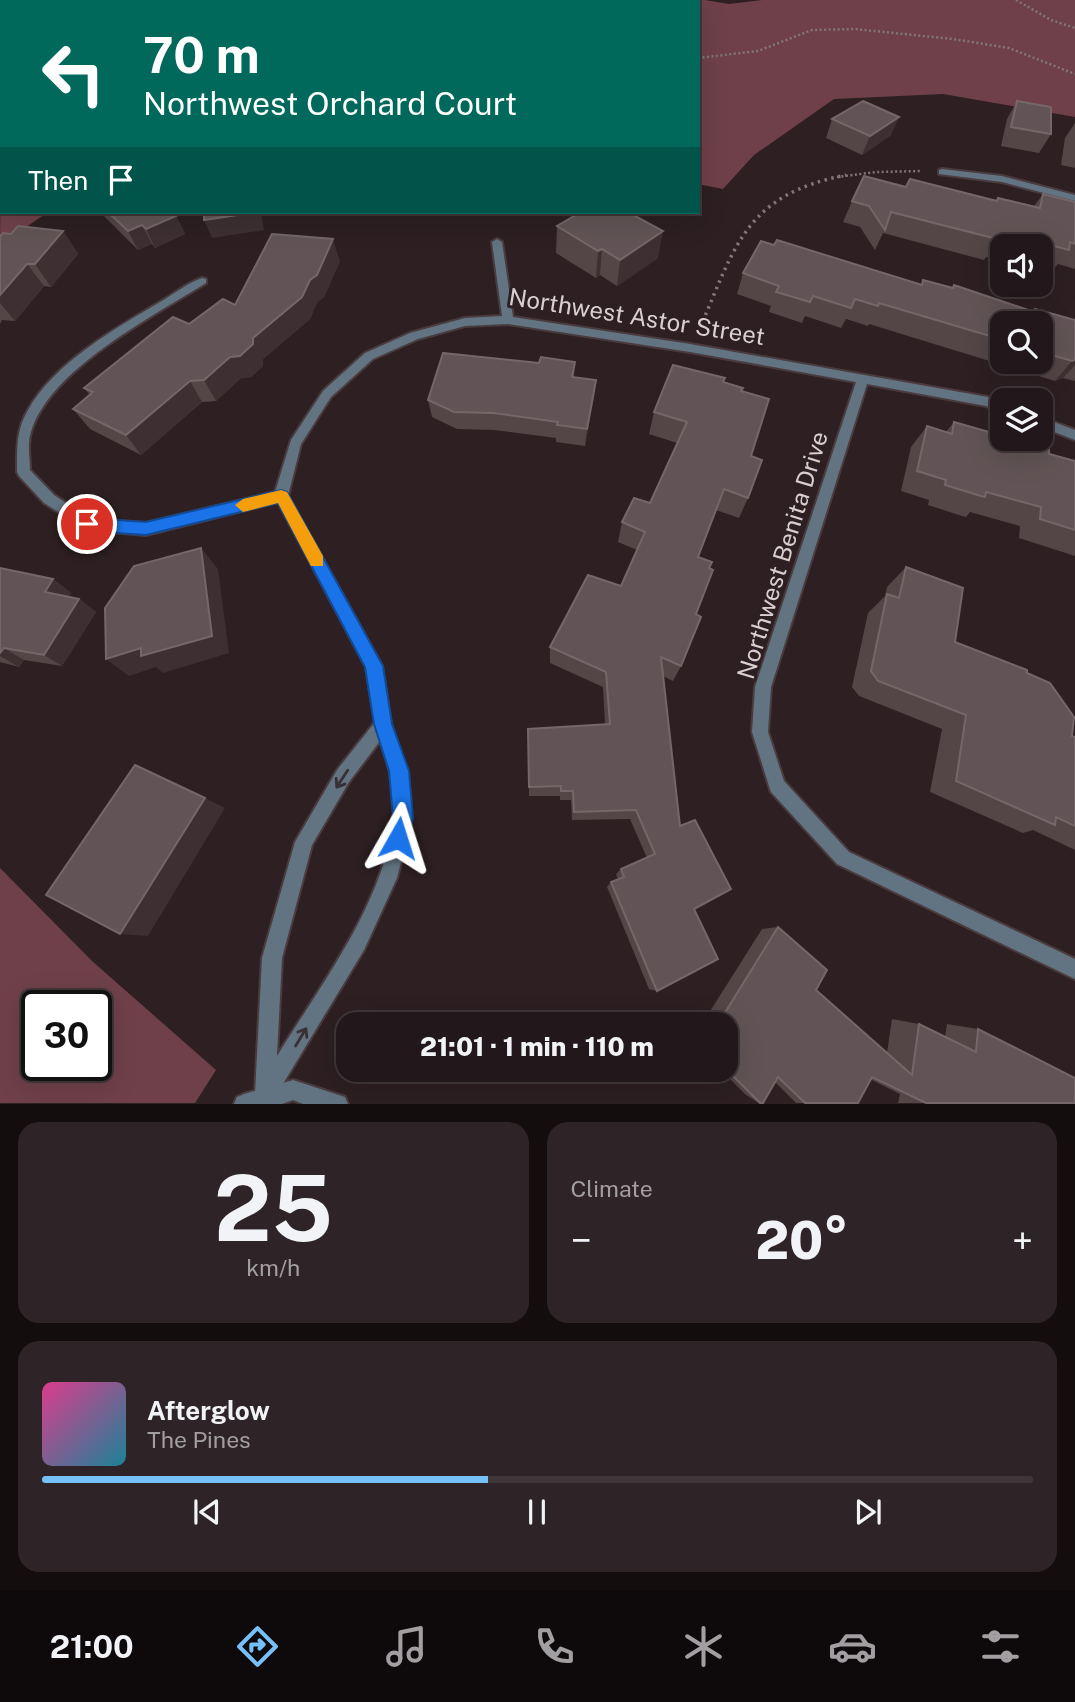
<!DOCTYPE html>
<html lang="en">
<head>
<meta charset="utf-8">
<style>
  :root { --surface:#22171a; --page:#2e2427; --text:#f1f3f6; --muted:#a29fa2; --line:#3f3639; --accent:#75c0f6 }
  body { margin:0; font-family:"Public Sans",sans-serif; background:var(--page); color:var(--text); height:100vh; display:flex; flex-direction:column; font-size:26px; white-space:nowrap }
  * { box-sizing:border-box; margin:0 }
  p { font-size:23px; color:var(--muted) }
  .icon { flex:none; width:38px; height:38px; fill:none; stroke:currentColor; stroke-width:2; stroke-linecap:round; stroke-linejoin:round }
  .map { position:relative; height:1104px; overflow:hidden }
  .panel { display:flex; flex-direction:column; gap:18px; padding:18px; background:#130d0e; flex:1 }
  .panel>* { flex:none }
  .banner { position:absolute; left:0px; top:0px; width:700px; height:214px; box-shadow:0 7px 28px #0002,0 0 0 2px var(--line); background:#00695c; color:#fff; overflow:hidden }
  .buttons { position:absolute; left:990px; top:234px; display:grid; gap:14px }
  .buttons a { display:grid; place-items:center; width:63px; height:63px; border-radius:14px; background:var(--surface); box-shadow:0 7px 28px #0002,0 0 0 2px var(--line); font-size:35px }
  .speed { position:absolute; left:21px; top:990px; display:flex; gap:14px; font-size:35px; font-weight:700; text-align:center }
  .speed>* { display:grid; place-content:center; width:91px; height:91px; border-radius:50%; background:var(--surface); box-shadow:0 7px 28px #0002,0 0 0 2px var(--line); line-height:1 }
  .speed .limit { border:4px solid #111; border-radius:10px; background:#fff; color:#111 }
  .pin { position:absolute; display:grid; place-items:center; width:60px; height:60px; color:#fff; margin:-30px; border:4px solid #fff; border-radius:50%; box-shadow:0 2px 7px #0007 }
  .me { position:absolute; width:77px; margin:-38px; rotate:6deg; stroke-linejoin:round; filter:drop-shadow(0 0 5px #0008) }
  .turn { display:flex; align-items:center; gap:24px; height:147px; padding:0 28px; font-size:32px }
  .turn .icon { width:91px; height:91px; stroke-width:2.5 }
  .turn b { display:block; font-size:49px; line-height:60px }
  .then { display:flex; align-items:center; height:66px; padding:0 28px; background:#0003; gap:14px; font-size:26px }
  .big { font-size:52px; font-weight:800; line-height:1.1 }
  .panel .tile { flex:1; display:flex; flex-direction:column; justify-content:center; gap:10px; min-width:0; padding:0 24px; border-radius:21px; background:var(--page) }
  .panel .dial { align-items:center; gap:0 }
  .dial b { font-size:91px; line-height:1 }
  .song { display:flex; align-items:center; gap:21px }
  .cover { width:84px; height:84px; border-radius:10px; background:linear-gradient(135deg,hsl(330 70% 55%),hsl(190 70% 35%)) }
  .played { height:7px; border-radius:4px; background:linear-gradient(90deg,var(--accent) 45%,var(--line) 45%) }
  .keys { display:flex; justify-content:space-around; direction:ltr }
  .heat { display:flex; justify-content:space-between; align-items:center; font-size:38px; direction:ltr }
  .panel .tiles { flex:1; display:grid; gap:18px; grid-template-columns:1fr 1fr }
  .tile:last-child { grid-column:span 2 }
  .trip { position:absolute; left:336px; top:1012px; width:402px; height:70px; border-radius:21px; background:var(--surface); box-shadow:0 7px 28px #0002,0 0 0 2px var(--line); font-weight:800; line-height:70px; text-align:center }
  .tabs { display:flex; height:112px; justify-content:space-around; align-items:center; background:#0e090a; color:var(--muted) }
  .tabs .icon { width:49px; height:49px }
  .tabs .on { color:var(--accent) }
  .tabs b { font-size:32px; color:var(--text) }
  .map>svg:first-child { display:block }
  .forest { fill:#6f404a; fill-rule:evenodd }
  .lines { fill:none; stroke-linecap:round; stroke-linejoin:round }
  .minor-casing { stroke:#493b3e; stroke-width:4 }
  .tertiary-casing { stroke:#493b3e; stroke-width:4 }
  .path-far1 { stroke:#827679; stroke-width:2.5; stroke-dasharray:2 2.5; stroke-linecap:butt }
  .path { stroke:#827679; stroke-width:3.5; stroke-dasharray:2.5 4.5; stroke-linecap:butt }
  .minor { fill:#627381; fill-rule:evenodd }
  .tertiary { fill:#627381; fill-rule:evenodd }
  .wall { fill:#544547; fill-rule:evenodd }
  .shaded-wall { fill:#3e3032 }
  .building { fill:#625456; stroke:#756769; stroke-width:2 }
  .oneway { stroke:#383035 }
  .route { fill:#1a73e8; stroke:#114b97; stroke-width:2 }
  .slow { fill:#f59e0b }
  .labels { text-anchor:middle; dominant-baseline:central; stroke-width:6; stroke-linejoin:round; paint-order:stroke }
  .street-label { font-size:24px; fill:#d9cfd1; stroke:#2d1f22 }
</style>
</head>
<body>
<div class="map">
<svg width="1075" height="1104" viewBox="0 0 1075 1104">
  <rect width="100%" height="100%" fill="#2d1f22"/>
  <!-- forest -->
  <g class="forest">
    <path d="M117,0H705L729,4L762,0H1075V117L943,94L834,99L754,155L723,189L698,184V2H114Z"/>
    <path d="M2,45V212H48L0,245Z"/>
    <path d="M0,868L92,961L216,1070L195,1103H0ZM37,1006H96V1066H37Z"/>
  </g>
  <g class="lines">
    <defs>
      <g id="minor">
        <path d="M942,169L1002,176L1075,195V201L1002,182L939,174V170Z"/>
        <path d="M497,239L502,242L513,317L690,344L988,397L1003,403V412L986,406L867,384L771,687L768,732L784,781L849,852L1075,959V979L837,864L771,792L769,786L752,732L755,687L856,382L690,352L508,324L465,326L418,339L373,359L331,397L301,444L288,496L382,666L391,724L407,771L412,818L397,878L364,950L272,1102H258L255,1093L262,958L295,842L337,770L375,722L366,667L278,502L146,535L87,530L44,503L19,476L17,472C17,449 16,430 28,410C54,363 116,328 160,302C174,294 187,283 202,278L206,279V283C152,317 50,369 31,432C27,444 30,458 30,470L54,495L90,519L146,523L275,492L291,440L323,391L365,353L410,333L465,318L502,316L492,242ZM380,741C389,765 398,794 394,820C381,907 322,983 277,1056L282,958L312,845L349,782Z"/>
        <path d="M1041,417L1075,430V440L1041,427Z"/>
      </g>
      <path id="tertiary" d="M293,1080L345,1097L348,1104H303L293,1100L282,1104H234L237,1097L244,1094Z"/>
    </defs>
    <!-- minor casing -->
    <use href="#minor" class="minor-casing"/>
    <!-- tertiary casing -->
    <use href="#tertiary" class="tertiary-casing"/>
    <!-- path-far1 -->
    <g class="path-far1">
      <path d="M497,0L500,2"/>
      <path d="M1016,0L1051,20L1075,28"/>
      <path d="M113,2L115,0"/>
      <path d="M698,58L758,51L812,30L855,29L953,39L1009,48L1075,74"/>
      <path d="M837,177L876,172L922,171"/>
    </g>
    <!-- path -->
    <path class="path" d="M700,328C736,244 746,195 846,175"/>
    <!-- minor -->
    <use href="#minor" class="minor"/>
    <!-- tertiary -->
    <use href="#tertiary" class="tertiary"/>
  </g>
  <!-- wall -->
  <g class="wall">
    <path d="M0,0H40L39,2H2V17H0Z"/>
    <path d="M1017,101L1051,134L1039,153L1001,146L1007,119Z"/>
    <path d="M832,119L891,135L862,155L826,138Z"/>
    <path d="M1075,123V168L1061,165L1065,138Z"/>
    <path d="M906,187L996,201L998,198L1034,206L1043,194L1075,202V269L1058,264L1053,270L1041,267V247H1003V258L1001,261L986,257L984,260L883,233L875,250L860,227L843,222L852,201Z"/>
    <path d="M100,212H172L176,216L185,234L155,248L152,244L138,250Z"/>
    <path d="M557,226L658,258L617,286L600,275L596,278L556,253Z"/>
    <path d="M63,231L78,254L51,287L44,286L15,321L2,320L0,324V237L11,234Z"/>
    <path d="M340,261L324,297L317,302L310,319L263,359V366L251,377L241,378L216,401L202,402L141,455L90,429L73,409L90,395L84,388L189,324Z"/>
    <path d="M743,273L921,285L923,280L952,288L954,285L1033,311L1035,309L1075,320V381L1063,378L1055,381L869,324L868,326L846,319L841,328L805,316L802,323L769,312L771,306L737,294ZM1003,324H1041V362H1003Z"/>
    <path d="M575,362L574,377L596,380L594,397L585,446L556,442V438L494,430L457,429L432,417L428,400L539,363Z"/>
    <path d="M724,382L741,391L751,456L748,498L739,518L716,510L698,557L709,568L681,666L673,681L663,676L680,826L694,909L657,991L649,989L607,887L611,882L618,879L616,874L621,869L647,858L630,819L572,820L571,800H560V796H529V787L605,724L603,687L550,663V647L621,586L637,550L618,542L622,522L650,503L677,443L649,434L654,412Z"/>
    <path d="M954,422L1075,461V556L1019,538L1020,526L970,512L966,517L962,516L928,505L929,500L901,491L911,447L927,426L946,432Z"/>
    <path d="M906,567L955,642L1027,673L1072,736L1075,737V850L1033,830L1023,833L930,792L942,729L859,696L852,687L868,613L885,596L887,587Z"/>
    <path d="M0,568L53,579L71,593L68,597L79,599L96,612L62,666L24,660L19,667L0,662Z"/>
    <path d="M778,927L816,990L887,1053L892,1019L919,1024L945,1037L947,1024L978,1029L1075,1103H898L900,1094L870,1079L858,1103H796L775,1082L763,1103H759L746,1095L720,1069H726V1024H702L762,929Z"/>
  </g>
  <!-- shaded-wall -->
  <g class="shaded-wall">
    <path d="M899,117L891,135L862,155L870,136Z"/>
    <path d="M257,212H261L264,230L212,238L204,220Z"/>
    <path d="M176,216L185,234L155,248L146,229Z"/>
    <path d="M142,225L152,244L138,250L128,231Z"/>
    <path d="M63,231L78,254L51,287L35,264Z"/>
    <path d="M663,231L658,258L617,286L620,260Z"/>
    <path d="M333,239L340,261L324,297L317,302L310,319L263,359V366L251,377L241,378L216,401L204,380L253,338L310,280Z"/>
    <path d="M602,249L600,275L596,278L598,251Z"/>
    <path d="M27,264L44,286L15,321L0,303V295Z"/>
    <path d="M1075,360V365L1063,378L1055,381L1072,361Z"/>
    <path d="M596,380L594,397L585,446L587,429Z"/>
    <path d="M190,381L202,402L141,455L126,435Z"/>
    <path d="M201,548L218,569L229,653L163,673L156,667L129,676L106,659Z"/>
    <path d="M53,579L71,593L63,605L45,592Z"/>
    <path d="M79,599L96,612L62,666L44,655Z"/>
    <path d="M4,648L24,660L19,667L0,656V653Z"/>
    <path d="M205,798L225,808L148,936L120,934Z"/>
  </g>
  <!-- building -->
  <g class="building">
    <path d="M863,101L899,117L870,136L832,119Z"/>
    <path d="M1017,101L1051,107V134L1011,127Z"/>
    <path d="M864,176L906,187L910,179L997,201L998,198L1040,208L1043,194L1075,202V244L1070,242L1069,250L1016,236L1015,240L998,236L997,239L891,212L885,230L869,206L852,201Z"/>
    <path d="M108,212H172L176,216L146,229L142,225L128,231Z"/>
    <path d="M204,212H257L204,220Z"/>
    <path d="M581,212H628L663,231L620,260L602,249L598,251L557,226Z"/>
    <path d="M18,226L63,231L35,264H27L0,295V237L3,233L11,234Z"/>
    <path d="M272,234L333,239L317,275L310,280L302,297L253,338V344L240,356L230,357L204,380L190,381L126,435L73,409L93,392L84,388L173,317L189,324L223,299L235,305Z"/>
    <path d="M777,240L922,285L923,280L953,288L954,285L1034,312L1035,309L1075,320V360L1072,361L1041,352V324H1003V340L879,303L878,306L855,299L851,308L813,296L810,302L776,292L779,286L743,273L761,241L774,245Z"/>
    <path d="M443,353L539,363L541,357L575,362L572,377L596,380L587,429L557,425L558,422L493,413L454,412L428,400Z"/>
    <path d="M673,365L725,378L723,382L743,388L741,391L769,399L751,456L762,460L748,498L724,489L698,557L712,562L709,568L713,570L696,614L701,617L681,666L661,657L680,826L695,820L731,889L694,909L718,959L657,991L611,882L624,877L621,869L655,854L636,810L574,812L573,791H561V786L529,787L528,729L610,724L606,672L550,647L588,575L621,586L645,532L622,522L634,498L650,503L687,422L654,412Z"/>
    <path d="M954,422L1003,436V439H1016L1049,449V454L1075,461V530L1040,519L1041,507L986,492L985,497L981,496L945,485L946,480L917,471L927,426L952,434Z"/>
    <path d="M201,548L212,636L141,656V648L106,659L105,608L134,566Z"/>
    <path d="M906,567L963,588L955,642L1027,670V673L1050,683L1074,717L1072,736L1075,737V826L1056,817L1055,825L956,781L966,715L878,681L871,671L887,594L899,598Z"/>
    <path d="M0,568L53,579L45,592L79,599L44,655L4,648L0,653Z"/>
    <path d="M135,765L205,798L120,934L46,895Z"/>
    <path d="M778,927L827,970L816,990L912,1075L919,1024L976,1052L978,1029L1075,1078V1103H926L872,1077L858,1103H805L778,1077L763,1103H760L726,1069V1024H718Z"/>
  </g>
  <!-- one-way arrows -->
  <defs><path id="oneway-shaft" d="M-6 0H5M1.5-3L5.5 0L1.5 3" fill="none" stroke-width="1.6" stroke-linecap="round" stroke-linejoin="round" transform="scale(1.75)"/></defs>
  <g class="oneway">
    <use href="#oneway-shaft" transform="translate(342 779) rotate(123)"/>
    <use href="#oneway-shaft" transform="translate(301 1037) rotate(-59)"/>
  </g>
  <!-- route -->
  <path class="route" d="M281,490L287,492L383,666L392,724L409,771L413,818L405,845L398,848L391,845L388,838L393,818L389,771L374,724L365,667L278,503L146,535L87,531L79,524L87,518L146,522Z"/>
  <!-- slow -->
  <path class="slow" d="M281,490L287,492L323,556V566H311L278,503L243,512L235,505L243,499Z"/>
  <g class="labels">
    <!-- street labels -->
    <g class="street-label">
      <text transform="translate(637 316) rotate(9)">Northwest Astor Street</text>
      <text transform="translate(782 555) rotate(-73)">Northwest Benita Drive</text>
    </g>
  </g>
</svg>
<div class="buttons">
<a><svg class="icon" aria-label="sound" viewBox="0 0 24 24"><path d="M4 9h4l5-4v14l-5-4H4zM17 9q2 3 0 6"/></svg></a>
<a><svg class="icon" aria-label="search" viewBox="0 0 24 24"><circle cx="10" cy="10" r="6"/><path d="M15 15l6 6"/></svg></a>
<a><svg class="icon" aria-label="layers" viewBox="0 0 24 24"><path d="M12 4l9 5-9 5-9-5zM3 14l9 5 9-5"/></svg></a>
</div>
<div class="speed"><div class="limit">30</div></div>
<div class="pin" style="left:87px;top:524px;background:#d93025"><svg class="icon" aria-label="arrive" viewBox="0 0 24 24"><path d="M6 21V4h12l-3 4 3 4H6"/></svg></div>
<svg class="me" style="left:398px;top:838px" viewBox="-20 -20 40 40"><path d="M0-17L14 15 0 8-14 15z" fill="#1a73e8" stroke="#fff" stroke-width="4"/></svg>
<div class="trip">21:01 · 1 min · 110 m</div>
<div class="banner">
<div class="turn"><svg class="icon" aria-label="left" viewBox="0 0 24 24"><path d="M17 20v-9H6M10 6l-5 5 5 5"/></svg><div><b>70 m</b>Northwest Orchard Court</div></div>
<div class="then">Then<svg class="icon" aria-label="arrive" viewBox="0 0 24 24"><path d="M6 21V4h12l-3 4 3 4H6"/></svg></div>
</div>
</div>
<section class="panel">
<div class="tiles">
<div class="tile dial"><b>25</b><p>km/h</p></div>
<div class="tile"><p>Climate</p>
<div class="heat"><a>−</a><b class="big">20°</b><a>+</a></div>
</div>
<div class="tile">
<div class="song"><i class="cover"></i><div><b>Afterglow</b><p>The Pines</p></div></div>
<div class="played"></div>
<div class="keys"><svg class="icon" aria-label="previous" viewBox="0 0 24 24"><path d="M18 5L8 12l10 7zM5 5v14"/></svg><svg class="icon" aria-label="pause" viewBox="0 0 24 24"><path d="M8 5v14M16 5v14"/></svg><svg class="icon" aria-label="next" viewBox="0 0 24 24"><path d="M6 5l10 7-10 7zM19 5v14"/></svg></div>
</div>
</div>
</section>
<nav class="tabs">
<b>21:00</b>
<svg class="icon on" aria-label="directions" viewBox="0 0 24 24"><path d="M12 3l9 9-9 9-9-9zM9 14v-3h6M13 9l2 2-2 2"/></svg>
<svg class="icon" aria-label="music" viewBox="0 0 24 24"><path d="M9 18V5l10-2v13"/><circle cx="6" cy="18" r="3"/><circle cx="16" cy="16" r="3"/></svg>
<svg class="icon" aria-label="phone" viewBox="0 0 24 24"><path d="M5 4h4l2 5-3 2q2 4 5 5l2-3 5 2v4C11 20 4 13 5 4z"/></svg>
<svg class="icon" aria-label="climate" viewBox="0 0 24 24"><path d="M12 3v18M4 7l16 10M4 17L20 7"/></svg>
<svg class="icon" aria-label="car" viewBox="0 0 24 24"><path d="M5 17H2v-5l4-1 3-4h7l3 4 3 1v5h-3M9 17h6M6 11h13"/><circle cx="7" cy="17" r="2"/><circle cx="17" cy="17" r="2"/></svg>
<svg class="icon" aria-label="filters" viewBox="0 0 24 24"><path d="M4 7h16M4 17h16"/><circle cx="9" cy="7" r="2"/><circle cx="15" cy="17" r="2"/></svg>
</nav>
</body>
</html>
